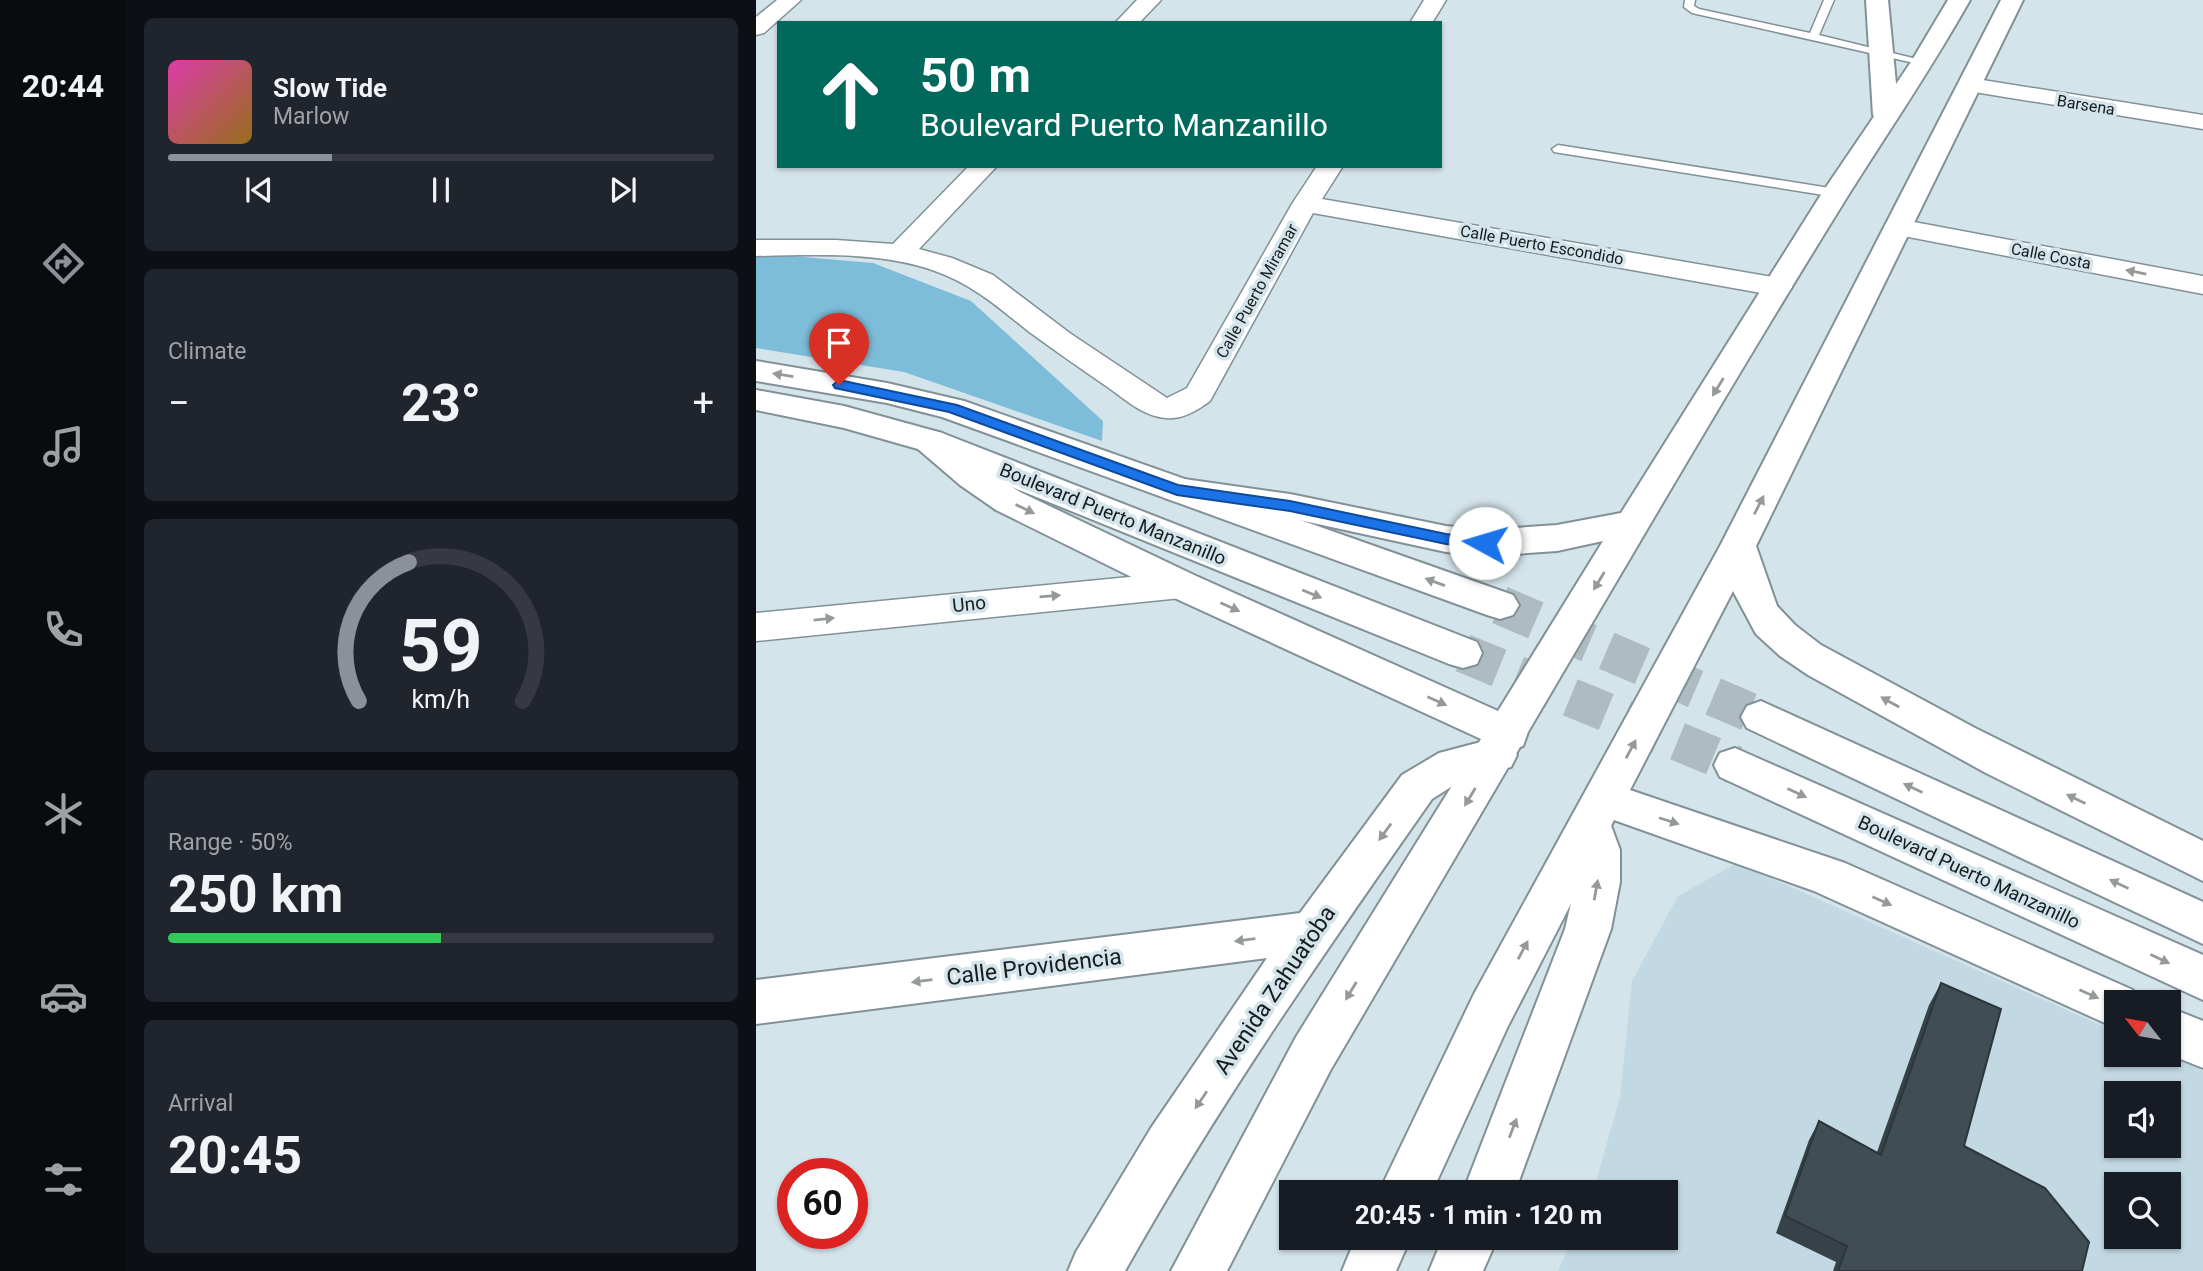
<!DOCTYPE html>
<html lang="en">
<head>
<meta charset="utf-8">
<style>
  :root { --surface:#171b24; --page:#20242c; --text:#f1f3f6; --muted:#9ea1a6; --line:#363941; --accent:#8c9099 }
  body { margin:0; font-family:Roboto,sans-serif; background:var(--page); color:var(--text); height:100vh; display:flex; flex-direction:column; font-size:26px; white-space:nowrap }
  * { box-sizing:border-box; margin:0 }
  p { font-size:23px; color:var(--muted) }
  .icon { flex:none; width:38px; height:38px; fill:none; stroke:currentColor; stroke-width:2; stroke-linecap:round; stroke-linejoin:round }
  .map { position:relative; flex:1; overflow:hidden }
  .drawer { display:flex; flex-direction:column; gap:18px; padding:18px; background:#0d0f14; width:630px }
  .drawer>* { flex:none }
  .guide { position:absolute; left:21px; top:21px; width:665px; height:147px; border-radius:0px; box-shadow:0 2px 5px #0004; background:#00695c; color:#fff; overflow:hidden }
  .needle { width:46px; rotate:301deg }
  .buttons { position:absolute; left:1348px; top:990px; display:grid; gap:14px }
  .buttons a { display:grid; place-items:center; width:77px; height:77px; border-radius:0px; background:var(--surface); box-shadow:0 2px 5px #0004; font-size:35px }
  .speed { position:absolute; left:21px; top:1158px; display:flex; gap:14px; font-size:35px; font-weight:700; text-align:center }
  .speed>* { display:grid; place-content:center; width:91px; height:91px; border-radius:50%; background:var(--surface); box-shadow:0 2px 5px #0004; line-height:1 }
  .speed .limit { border:10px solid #d22; background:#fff; color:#111 }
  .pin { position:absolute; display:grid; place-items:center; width:60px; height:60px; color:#fff; margin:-72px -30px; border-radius:50% 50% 50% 0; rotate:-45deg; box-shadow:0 0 7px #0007 }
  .pin .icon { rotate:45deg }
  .me { position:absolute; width:77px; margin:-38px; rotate:276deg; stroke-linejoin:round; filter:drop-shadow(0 0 5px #0008) }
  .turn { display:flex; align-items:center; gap:24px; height:147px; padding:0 28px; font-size:32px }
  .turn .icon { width:91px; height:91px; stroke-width:2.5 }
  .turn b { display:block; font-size:49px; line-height:60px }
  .big { font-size:52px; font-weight:700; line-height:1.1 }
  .drawer .widget { flex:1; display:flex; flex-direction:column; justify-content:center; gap:10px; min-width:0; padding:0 24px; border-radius:10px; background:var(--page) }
  .drawer .dial { align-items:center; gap:0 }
  .dial svg { height:182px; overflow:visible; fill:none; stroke:var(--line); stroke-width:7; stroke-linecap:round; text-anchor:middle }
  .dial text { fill:var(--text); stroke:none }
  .song { display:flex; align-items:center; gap:21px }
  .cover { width:84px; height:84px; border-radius:10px; background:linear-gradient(135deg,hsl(320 70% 55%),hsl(40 70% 35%)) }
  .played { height:7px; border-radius:4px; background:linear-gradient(90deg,var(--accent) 30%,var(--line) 30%) }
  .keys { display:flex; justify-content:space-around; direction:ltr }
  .heat { display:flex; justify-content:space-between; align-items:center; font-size:38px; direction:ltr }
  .charge { height:10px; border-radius:5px; background:linear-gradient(90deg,#34c759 50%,var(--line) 0) }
  .trip { position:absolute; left:523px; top:1180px; width:399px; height:70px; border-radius:0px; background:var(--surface); box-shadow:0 2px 5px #0004; font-weight:700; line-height:70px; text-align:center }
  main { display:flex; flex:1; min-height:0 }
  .tabs { display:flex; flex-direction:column; width:126px; justify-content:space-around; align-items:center; background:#090b0e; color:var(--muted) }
  .tabs .icon { width:49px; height:49px }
  .tabs .on { color:var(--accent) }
  .tabs b { font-size:32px; color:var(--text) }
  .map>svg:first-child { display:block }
  .built { fill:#c2d9e4; fill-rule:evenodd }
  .green { fill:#7ebdd9 }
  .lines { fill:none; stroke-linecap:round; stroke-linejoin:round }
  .secondary-tunnel { stroke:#aebcc2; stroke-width:39; stroke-dasharray:39 19; stroke-linecap:butt }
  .lane-casing { stroke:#829197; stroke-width:3 }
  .street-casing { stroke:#829197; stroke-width:3 }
  .secondary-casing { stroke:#829197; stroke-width:4 }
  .primary-casing { stroke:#829197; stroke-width:4 }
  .lane { fill:#fff; fill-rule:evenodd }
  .street { fill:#fff; fill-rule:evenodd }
  .secondary { fill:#fff; fill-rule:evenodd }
  .primary { fill:#fff; fill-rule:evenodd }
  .wall { fill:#374248 }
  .building { fill:#404d54; stroke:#2d363b; stroke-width:2 }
  .oneway { fill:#96999a }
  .route { fill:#1a73e8; stroke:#114b97; stroke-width:2 }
  .labels { text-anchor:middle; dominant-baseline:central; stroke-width:7; stroke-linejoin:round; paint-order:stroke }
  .far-street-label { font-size:16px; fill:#161c1e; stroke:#d4e4eb }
  .street-label { font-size:19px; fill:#161c1e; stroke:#d4e4eb }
  .near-street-label { font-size:23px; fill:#161c1e; stroke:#d4e4eb }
</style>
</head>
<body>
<main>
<nav class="tabs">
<b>20:44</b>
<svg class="icon on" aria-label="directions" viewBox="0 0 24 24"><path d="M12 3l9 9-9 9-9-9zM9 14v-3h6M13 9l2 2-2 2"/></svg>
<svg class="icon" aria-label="music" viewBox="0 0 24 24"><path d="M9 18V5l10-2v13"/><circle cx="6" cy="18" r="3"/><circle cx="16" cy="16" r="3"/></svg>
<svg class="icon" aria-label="phone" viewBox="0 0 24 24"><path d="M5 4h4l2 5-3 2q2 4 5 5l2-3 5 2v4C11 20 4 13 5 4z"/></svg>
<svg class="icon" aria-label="climate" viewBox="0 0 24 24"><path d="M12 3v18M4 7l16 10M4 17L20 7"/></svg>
<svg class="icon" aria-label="car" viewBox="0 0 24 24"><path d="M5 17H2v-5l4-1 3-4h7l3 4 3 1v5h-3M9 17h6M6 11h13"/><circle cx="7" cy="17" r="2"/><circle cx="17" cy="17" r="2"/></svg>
<svg class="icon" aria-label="filters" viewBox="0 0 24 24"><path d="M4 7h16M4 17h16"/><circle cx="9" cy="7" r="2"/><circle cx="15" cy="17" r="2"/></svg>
</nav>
<section class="drawer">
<div class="widget">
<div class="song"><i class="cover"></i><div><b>Slow Tide</b><p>Marlow</p></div></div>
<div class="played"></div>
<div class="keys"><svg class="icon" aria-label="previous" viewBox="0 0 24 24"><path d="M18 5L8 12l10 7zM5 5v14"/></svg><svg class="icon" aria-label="pause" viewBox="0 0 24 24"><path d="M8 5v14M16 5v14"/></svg><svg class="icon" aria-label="next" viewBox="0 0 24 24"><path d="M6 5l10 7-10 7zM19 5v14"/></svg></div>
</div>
<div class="widget"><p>Climate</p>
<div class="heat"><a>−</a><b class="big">23°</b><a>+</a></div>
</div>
<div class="widget dial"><svg viewBox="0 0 100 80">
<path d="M14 69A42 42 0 1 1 86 69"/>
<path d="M14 69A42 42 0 0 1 36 8" stroke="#8c9099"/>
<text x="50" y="56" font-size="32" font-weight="700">59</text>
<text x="50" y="72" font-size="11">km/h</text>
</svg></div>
<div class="widget"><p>Range · 50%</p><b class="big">250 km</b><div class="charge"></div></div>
<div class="widget"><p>Arrival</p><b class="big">20:45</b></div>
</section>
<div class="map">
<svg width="1447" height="1271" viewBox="0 0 1447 1271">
  <rect width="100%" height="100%" fill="#d4e4eb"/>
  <!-- built -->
  <path class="built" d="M981,863L1360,1032V1055H1412L1447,1071V1271H802L817,1237H910V1192H837L864,1097L876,981L922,896ZM1360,1094H1412V1146H1360ZM1360,1185H1412V1237H1360Z"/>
  <!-- green -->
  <path class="green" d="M0,253L117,263L215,301L347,421L346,441L148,372L0,348Z"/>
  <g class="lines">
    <!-- secondary-tunnel -->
    <g class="secondary-tunnel">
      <path d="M744,605L1005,717"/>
      <path d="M707,653L979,765"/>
    </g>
    <defs>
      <g id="lane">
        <path d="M929,0H939L938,6L943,9L1054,33L1068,0H1078L1063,35L1173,62L1167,65L936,13L928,7Z"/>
        <path d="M802,145L1080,189L1086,193L1080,197L798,152L796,149Z"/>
      </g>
      <g id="street">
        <path d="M21,0H45L8,33L0,35V17Z"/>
        <path d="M381,0H405L383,23H359Z"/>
        <path d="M668,0H690L676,23H654Z"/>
        <path d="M1214,78L1447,115V129L1206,90L1202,85L1206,80Z"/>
        <path d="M213,166H241L163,249L196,258L237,275L315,334L411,398L431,388L536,204L561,166H587L566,199L1022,278L1032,281L1036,287L1032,293L1022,296L557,213L454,401C442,410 426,420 410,418C386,416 369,399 350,386C324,368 298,350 272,331C242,307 216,284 179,271C124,251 58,255 0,256V240H80L137,244Z"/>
        <path d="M1142,219L1447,276V294L1132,233L1128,227L1132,221Z"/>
        <path d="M425,572L438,576L443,585L438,594L425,598L0,641V613Z"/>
      </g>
      <g id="secondary">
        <path d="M1110,0H1132L1143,115L1139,120L1130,123L1121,120L1117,115Z"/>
        <path d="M0,361L131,383L208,401L757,595L763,605L757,615L744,619L731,615L186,417L131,403L0,381Z"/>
        <path d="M0,390L88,406L186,433L721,642L726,653L721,664L707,668L693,664L162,449L88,428L0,410Z"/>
        <path d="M1005,701L1447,902V944L991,728L985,717L991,706Z"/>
        <path d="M740,738L755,743L761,755L755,767L709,778L676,799C568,953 461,1107 369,1271H312L320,1252L395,1128L511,958L0,1024V980L544,913L646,775L683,753Z"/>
        <path d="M979,748L1447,955V1000L964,777L958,765L964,753Z"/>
        <path d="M835,807L850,812L864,850V882L855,929L759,1192H707L809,929L820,882V850L813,825L820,812Z"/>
        <path d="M687,1237H742L727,1271H673Z"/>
      </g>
      <g id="primary">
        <path d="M1192,0H1214C1177,66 1134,129 1093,194C983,371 878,552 772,732L767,746L764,747L574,1071L471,1271H415L540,1037L725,739L412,595L240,510L204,485L162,449L157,441L162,433L174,430L186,433L228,469L264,492L438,575L742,711L847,541L801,551L729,556L690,552L534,518L421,502L409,498L404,490L409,482L421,478L534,494L690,526L729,530L801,525L865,513L1066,193L1155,62Z"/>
        <path d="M1245,0H1267L1000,546L1021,606L1039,625L1065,645L1219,728L1447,841V881L1230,773L1052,675L1024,656L1000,634L977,591L874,790L1089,863L1377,990L1382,1003H1360V1028L1058,891L858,820L752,1026L676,1192H623L718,994L964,546Z"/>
        <path d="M1412,1007L1447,1021V1068L1412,1054Z"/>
        <path d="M600,1237H655L640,1271H586Z"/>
      </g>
    </defs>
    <!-- lane casing -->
    <use href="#lane" class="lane-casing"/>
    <!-- street casing -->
    <use href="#street" class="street-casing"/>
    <!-- secondary casing -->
    <use href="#secondary" class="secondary-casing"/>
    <!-- primary casing -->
    <use href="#primary" class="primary-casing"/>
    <!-- lane -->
    <use href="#lane" class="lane"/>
    <!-- street -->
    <use href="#street" class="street"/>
    <!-- secondary -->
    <use href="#secondary" class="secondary"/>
    <!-- primary -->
    <use href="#primary" class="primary"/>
  </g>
  <!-- wall -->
  <path class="wall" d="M1185,983L1208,1146L1326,1271H1077L1080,1262L1020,1233L1053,1140L1063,1121L1121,1152L1173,1005Z"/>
  <!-- building -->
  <path class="building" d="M1185,983L1245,1009L1208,1146L1289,1188L1333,1242L1326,1271H1082L1091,1246L1029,1216L1063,1121L1125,1155Z"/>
  <!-- one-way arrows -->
  <defs><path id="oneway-solid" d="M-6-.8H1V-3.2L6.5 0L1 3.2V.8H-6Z" transform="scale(1.75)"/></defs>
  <g class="oneway">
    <use href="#oneway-solid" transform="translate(1380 272) rotate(-169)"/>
    <use href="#oneway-solid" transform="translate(27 375) rotate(-171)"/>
    <use href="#oneway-solid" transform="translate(962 387) rotate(122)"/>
    <use href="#oneway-solid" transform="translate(1003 505) rotate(-63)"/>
    <use href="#oneway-solid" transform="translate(269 509) rotate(26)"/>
    <use href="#oneway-solid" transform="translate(843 581) rotate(121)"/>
    <use href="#oneway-solid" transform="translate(679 582) rotate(-160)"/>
    <use href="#oneway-solid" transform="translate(556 594) rotate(22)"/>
    <use href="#oneway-solid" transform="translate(294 596) rotate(-5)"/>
    <use href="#oneway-solid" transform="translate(474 607) rotate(24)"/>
    <use href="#oneway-solid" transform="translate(68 619) rotate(-6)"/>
    <use href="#oneway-solid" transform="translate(681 701) rotate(24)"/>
    <use href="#oneway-solid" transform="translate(1134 702) rotate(-151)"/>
    <use href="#oneway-solid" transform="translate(875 749) rotate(-62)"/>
    <use href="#oneway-solid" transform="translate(1157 788) rotate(-155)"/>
    <use href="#oneway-solid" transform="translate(1041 793) rotate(25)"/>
    <use href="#oneway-solid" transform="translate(714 797) rotate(121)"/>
    <use href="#oneway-solid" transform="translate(1320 799) rotate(-154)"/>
    <use href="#oneway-solid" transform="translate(913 821) rotate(18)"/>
    <use href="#oneway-solid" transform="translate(629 832) rotate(126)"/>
    <use href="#oneway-solid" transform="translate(1363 884) rotate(-155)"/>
    <use href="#oneway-solid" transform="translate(840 890) rotate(-80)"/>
    <use href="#oneway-solid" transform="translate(1126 901) rotate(24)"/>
    <use href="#oneway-solid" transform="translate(489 940) rotate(173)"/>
    <use href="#oneway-solid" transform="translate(767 950) rotate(-62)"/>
    <use href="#oneway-solid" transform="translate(1404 959) rotate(25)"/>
    <use href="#oneway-solid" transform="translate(166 981) rotate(173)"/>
    <use href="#oneway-solid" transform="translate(595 991) rotate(121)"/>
    <use href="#oneway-solid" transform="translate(1333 994) rotate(24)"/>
    <use href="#oneway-solid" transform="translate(445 1100) rotate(124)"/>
    <use href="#oneway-solid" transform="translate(757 1128) rotate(-69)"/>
  </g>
  <!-- route -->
  <path class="route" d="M83,380L201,405L422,485L534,501L690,534L729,538L737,543L729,548L690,544L534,511L421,495L193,412L79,388L77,385Z"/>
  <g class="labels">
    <!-- far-street labels -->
    <g class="far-street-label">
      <text transform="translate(1330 105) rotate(9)">Barsena</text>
      <text transform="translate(786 245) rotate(10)">Calle Puerto Escondido</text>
      <text transform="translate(1295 256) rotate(11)">Calle Costa</text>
      <text transform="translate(501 291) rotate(-61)">Calle Puerto Miramar</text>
    </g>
    <!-- street labels -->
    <g class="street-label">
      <text transform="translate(357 514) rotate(22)">Boulevard Puerto Manzanillo</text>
      <text transform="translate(213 604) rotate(-6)">Uno</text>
      <text transform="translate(1213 872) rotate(25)">Boulevard Puerto Manzanillo</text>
    </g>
    <!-- near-street labels -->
    <g class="near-street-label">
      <text transform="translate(278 967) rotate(-7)">Calle Providencia</text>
      <text transform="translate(519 990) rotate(-56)">Avenida Zahuatoba</text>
    </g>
  </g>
</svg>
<div class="buttons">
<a><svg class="needle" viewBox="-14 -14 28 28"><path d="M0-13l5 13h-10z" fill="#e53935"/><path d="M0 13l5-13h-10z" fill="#9ea1a6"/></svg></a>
<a><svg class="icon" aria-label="sound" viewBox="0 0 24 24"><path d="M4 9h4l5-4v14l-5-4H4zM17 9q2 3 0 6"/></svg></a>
<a><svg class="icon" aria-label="search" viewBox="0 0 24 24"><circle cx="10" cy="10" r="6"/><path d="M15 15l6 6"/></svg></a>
</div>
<div class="speed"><div class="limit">60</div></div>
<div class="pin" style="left:83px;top:385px;background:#d93025"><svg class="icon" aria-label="arrive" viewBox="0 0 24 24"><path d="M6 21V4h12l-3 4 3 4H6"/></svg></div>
<svg class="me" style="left:729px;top:543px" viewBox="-20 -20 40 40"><circle r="19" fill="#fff"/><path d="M0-13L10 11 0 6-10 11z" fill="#1a73e8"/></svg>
<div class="trip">20:45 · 1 min · 120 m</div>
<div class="guide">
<div class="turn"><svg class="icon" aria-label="ahead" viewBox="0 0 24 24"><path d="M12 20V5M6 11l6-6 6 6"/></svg><div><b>50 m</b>Boulevard Puerto Manzanillo</div></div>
</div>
</div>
</main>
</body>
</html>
